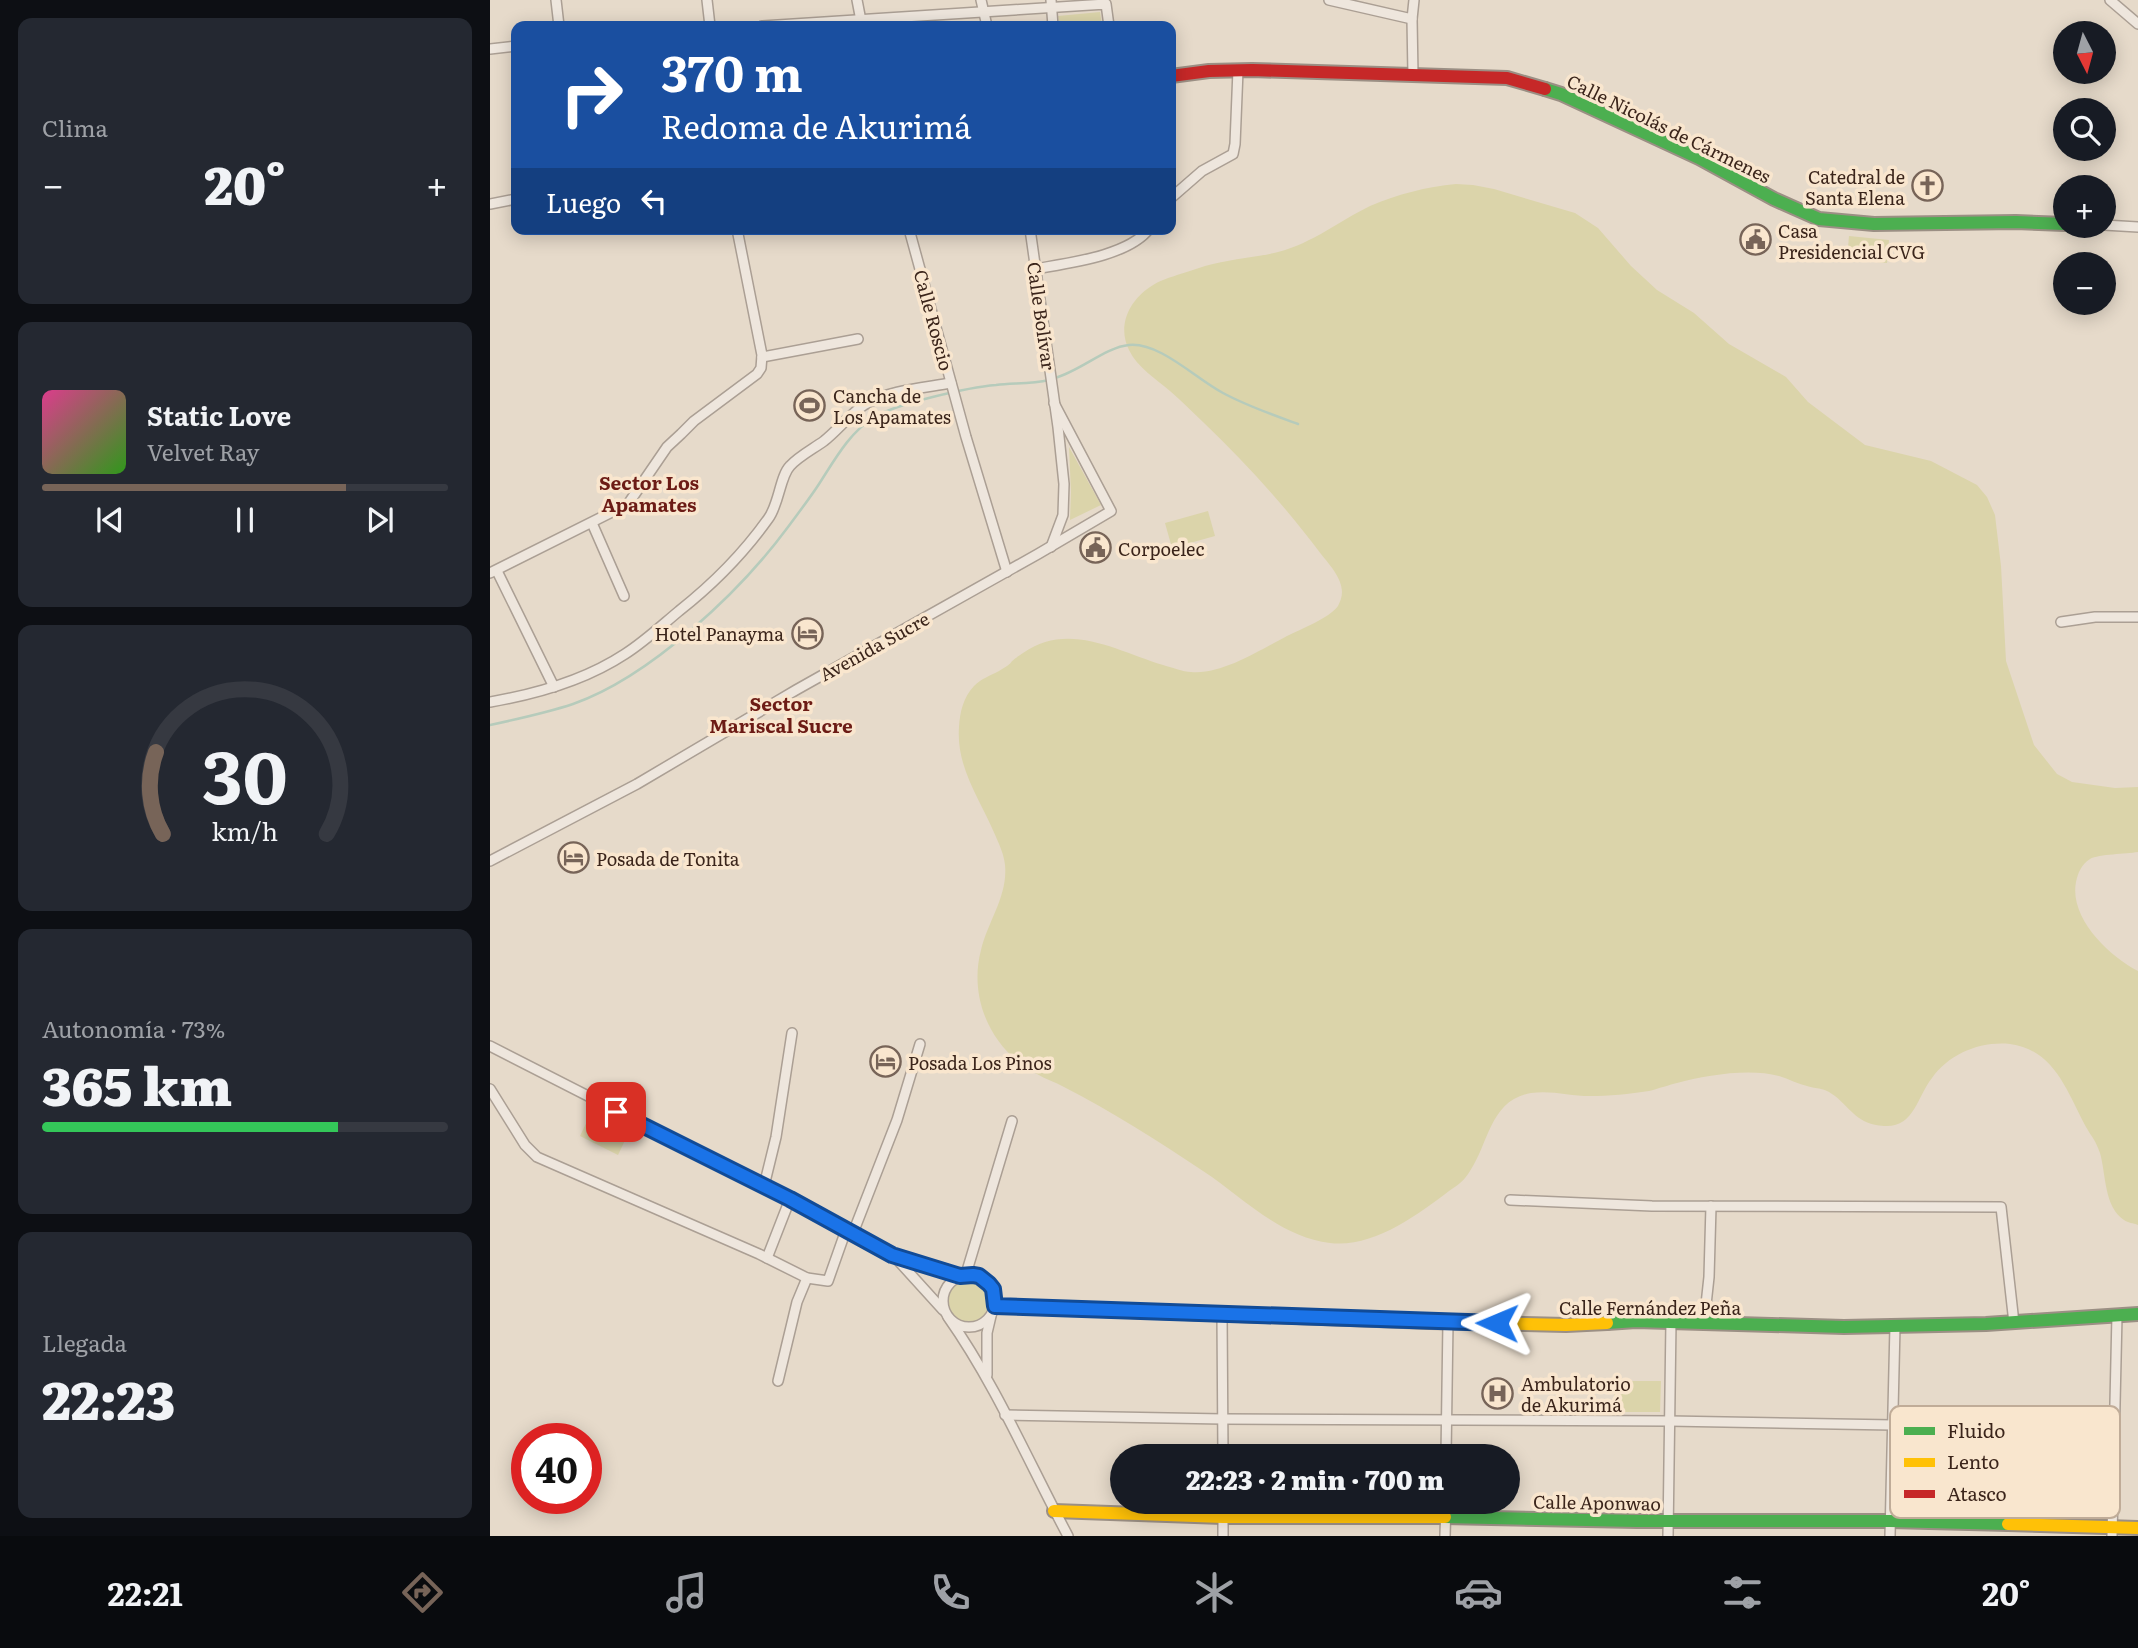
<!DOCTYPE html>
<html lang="es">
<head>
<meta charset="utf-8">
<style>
  :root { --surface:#171b24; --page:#242831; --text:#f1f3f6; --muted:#9ea1a6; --line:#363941; --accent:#776458 }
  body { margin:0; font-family:Literata,serif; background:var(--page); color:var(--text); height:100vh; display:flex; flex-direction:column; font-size:26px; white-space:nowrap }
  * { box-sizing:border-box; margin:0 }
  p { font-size:23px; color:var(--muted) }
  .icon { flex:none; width:38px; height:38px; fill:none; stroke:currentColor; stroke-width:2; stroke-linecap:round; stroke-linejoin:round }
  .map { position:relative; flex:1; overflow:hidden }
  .panel { display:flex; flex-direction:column; gap:18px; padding:18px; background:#0d0f14; width:490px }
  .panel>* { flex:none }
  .top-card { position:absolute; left:21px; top:21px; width:665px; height:214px; border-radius:14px; box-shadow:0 4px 18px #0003; background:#1a4fa0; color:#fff; overflow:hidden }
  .needle { width:46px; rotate:174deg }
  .fabs { position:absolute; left:1563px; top:21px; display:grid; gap:14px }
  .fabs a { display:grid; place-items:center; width:63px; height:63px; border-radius:50%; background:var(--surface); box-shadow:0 4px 18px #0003; font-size:35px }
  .speed { position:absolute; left:21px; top:1423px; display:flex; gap:14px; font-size:35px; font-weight:700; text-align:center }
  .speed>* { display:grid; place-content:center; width:91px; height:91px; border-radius:50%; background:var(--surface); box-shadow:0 4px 18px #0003; line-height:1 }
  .speed .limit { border:10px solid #d22; background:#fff; color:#111 }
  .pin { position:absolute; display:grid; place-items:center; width:60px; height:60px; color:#fff; margin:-30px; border-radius:14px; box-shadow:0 4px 10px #0006 }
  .me { position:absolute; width:77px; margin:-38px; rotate:271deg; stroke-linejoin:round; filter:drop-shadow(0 0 5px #0008) }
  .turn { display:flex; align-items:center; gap:24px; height:147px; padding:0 35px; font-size:32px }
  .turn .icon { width:91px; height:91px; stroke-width:2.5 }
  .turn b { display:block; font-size:49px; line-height:60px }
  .then { display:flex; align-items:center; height:66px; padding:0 35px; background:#0003; gap:14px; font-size:26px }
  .big { font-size:52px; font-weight:800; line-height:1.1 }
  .panel .tile { flex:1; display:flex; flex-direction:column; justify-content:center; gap:10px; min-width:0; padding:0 24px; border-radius:14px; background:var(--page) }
  .panel .dial { align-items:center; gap:0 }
  .dial svg { height:182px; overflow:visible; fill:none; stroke:var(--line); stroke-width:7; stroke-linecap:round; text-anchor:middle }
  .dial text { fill:var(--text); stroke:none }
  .song { display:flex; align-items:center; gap:21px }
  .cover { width:84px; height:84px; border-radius:10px; background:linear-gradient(135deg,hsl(330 70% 55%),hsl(110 70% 35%)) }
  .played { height:7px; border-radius:4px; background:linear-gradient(90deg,var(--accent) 75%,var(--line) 75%) }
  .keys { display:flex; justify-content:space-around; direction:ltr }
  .heat { display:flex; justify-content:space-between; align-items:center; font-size:38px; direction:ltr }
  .charge { height:10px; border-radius:5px; background:linear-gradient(90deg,#34c759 73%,var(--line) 0) }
  .trip { position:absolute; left:620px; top:1444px; width:410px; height:70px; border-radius:35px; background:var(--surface); box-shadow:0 4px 18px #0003; font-weight:800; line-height:70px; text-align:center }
  .menu { display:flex; height:112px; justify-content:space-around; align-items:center; background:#090b0e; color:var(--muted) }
  .menu .icon { width:49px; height:49px }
  .menu .active { color:var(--accent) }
  .menu b { font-size:32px; color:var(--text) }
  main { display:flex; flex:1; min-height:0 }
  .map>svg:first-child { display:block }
  .green { fill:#dbd4aa }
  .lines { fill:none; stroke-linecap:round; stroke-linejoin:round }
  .stream { stroke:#b6cbbb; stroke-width:2.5 }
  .street-casing { stroke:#ab9f94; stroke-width:12 }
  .fast-casing { stroke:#9b8f84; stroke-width:16 }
  .slow-casing { stroke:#9b8f84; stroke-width:16 }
  .jam-casing { stroke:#9b8f84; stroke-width:16 }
  .street { stroke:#eee6dd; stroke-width:9 }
  .fast { stroke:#4caf50; stroke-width:12 }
  .slow { stroke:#ffc107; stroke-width:12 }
  .jam { stroke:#c62828; stroke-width:12 }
  .route-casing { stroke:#114b97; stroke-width:18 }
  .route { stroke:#1a73e8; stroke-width:12 }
  .labels { text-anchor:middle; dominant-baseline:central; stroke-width:7; stroke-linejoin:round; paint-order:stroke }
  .street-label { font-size:18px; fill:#3b251b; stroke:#f9e6ce }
  .poi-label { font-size:18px; fill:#3b251b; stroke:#f9e6ce; text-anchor:start }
  .neighbourhood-label { font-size:19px; font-weight:bold; fill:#6c1b15; stroke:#f9e6ce }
  .key { fill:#f9e6ce; stroke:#c0ac98; stroke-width:2 }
  .key-label { font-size:19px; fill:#3b251b }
</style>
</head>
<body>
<main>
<section class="panel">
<div class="tile"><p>Clima</p>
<div class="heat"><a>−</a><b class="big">20°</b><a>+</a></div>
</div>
<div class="tile">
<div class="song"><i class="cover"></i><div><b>Static Love</b><p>Velvet Ray</p></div></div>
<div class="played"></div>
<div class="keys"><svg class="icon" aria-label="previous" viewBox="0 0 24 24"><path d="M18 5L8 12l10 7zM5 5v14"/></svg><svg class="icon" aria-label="pause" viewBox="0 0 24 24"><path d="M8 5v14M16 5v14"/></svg><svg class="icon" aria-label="next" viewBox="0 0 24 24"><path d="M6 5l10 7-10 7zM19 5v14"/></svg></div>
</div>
<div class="tile dial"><svg viewBox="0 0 100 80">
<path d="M14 69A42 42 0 1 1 86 69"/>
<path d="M14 69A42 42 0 0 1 11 33" stroke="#776458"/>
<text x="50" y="56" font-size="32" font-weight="700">30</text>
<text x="50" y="72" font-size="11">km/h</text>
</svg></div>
<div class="tile"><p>Autonomía · 73%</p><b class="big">365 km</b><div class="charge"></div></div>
<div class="tile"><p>Llegada</p><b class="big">22:23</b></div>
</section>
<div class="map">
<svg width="1648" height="1536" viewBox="0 0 1648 1536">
  <rect width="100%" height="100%" fill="#e6daca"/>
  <!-- green -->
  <g class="green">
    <path d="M610,12L612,26H570L568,16Z"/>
    <path d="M966,184L983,185L1004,189L1085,213L1108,228L1141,266L1167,290L1204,313L1239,344L1296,377L1318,402L1375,445L1441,461L1487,485L1497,497L1505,515L1511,566L1516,661L1544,745L1567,774L1582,782L1625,788L1648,787V852C1636,854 1609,854 1600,859C1591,865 1588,873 1586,882C1579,918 1619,956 1648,971V1225C1643,1223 1638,1223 1634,1220C1614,1207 1616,1174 1610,1153C1605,1139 1603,1139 1596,1127C1577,1092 1565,1050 1520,1044C1490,1041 1459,1054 1442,1078C1427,1097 1424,1128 1394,1126C1367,1124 1362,1110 1345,1096C1333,1087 1331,1090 1317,1086C1308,1084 1299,1079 1289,1076C1260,1068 1216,1075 1187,1083C1179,1085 1167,1089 1159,1091C1140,1094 1118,1096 1100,1096C1080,1096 1061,1090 1041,1093C1000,1100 999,1143 980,1171C974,1181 968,1185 959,1191C926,1216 883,1248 840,1243C789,1237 753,1197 713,1171C668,1141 621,1111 574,1087C565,1082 555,1079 547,1074C502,1051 478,999 491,950C498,921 518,896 515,865C514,855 510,846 506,837C491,800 466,769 469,727C470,712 473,698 484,686C492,678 500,676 509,671C530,658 512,667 533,653C578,621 627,651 673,665C681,667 693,672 701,672C732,675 770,650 797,636C811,629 838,619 848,606C850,602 852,597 852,592C852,578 839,564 831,554C795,506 756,463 713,422C702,412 692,401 680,391C666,379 647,367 639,350C627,326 639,301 660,287C670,280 676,279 687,275C697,272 706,269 715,266C739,259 764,258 788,252C823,243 849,221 880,206C908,194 936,187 966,184Z"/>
    <path d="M1359,236L1399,240L1397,263L1357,259Z"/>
    <path d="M579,447L611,505L580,520L581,492Z"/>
    <path d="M718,511L725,536L682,548L675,523Z"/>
    <path d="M101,1113L139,1132L128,1155L90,1136Z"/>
    <circle cx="478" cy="1301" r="21"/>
    <path d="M1124,1381H1171L1170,1412H1124Z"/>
  </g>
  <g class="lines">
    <!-- stream -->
    <g class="stream">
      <path d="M565,378C590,371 616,347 639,345C670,342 706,379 733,393C757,406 783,415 808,424"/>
      <path d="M0,725C28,719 56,713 83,704C160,677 250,592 298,527C309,512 320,498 329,484C344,461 359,433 383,418C404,404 480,387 506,385C524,383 541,384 559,380"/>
    </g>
    <defs>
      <g id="street">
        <path d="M66,0L69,26"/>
        <path d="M217,0L220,26"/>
        <path d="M367,0L372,26"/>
        <path d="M491,0L497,26"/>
        <path d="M561,0L563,26"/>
        <path d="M839,0L922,19"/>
        <path d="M1620,0L1648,24"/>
        <path d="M272,26L616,4L619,26"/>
        <path d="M0,49L26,46"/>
        <path d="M923,75L922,19L924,0"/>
        <path d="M681,198L712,171L743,154L745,144L748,70"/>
        <path d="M0,204L26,199"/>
        <path d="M1614,225L1648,227"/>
        <path d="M419,229L476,437L517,572"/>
        <path d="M540,229L568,427L574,484L573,515L561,547"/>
        <path d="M545,269C578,263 638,256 659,229"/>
        <path d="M272,357L368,339"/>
        <path d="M102,523L134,596"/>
        <path d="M7,571L64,687"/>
        <path d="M0,573L138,504L177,447L191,434L204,421L267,374L271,368L272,355L247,229"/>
        <path d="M1571,622L1605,617H1648"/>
        <path d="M0,702C47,694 94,681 135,654C154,642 171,626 189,611C222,585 253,554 278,519C289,505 290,476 300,466C309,456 323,449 334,441C348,430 359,415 374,405C399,390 433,388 461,383"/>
        <path d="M0,861L147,784L306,690L548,554L621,511L564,403"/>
        <path d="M0,1046L300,1199L402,1255L470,1276"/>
        <path d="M0,1089L35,1145L47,1157L269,1254L317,1278L338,1281L356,1230"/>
        <path d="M274,1186L286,1137L302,1033"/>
        <path d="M1020,1200L1162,1206L1511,1207L1524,1323"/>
        <path d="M363,1233L407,1120L430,1044"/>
        <path d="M404,1256L453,1310"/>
        <path d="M277,1258L300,1199"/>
        <path d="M476,1274L522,1121"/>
        <circle cx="479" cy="1301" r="26"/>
        <path d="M732,1314L733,1456"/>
        <path d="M458,1317C506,1385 539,1463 578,1536"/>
        <path d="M1214,1323L1219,1277L1221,1206"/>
        <path d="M497,1375V1333L501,1316"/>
        <path d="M288,1381L307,1302L317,1278"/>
        <path d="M515,1415L733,1419L1179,1421L1403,1425L1625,1432"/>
        <path d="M956,1456L958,1322"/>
        <path d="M733,1536V1502"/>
        <path d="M955,1536L956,1502"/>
        <path d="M1178,1536L1181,1321"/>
        <path d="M1400,1536L1405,1326"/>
        <path d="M1622,1536L1627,1315"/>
      </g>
      <g id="fast">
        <path d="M1055,89L1071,94L1209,158L1284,199L1329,219L1384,224L1526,222L1575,224"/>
        <path d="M1117,1323L1146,1321L1354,1327L1496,1324L1648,1314"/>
        <path d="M955,1517L1147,1521H1400L1518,1524"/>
      </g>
      <g id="slow">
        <path d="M505,1306L940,1322L1076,1325L1117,1323"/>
        <path d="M564,1511L733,1517H955"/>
        <path d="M1518,1524L1648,1528"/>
      </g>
      <path id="jam" d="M681,76L719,71L762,70L1017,78L1055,89"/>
    </defs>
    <!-- street casing -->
    <use href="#street" class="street-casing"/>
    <!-- fast casing -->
    <use href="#fast" class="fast-casing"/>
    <!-- slow casing -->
    <use href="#slow" class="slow-casing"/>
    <!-- jam casing -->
    <use href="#jam" class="jam-casing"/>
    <!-- street -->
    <use href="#street" class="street"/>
    <!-- fast -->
    <use href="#fast" class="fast"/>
    <!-- slow -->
    <use href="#slow" class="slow"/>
    <!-- jam -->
    <use href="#jam" class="jam"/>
  </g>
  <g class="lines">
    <defs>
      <path id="route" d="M126,1112L300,1199L402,1255L470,1276L483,1275L489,1276L499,1284L503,1289L505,1306L1007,1323"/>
    </defs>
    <!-- route casing -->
    <use href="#route" class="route-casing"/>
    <!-- route -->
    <use href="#route" class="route"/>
  </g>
  <!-- icons -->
  <defs>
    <symbol id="church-ring" viewBox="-11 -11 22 22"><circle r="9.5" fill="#f9e6ce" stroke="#776458" stroke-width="1.5"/><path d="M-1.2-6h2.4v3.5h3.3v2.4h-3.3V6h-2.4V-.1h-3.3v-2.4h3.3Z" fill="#776458"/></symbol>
    <symbol id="civic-ring" viewBox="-11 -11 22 22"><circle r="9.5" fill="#f9e6ce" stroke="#776458" stroke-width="1.5"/><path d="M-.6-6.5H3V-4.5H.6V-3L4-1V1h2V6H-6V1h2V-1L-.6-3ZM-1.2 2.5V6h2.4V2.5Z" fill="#776458"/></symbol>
    <symbol id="stadium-ring" viewBox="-11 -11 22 22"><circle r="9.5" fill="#f9e6ce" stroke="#776458" stroke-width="1.5"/><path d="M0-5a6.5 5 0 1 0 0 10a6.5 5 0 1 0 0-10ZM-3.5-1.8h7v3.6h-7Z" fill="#776458"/></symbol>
    <symbol id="hotel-ring" viewBox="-11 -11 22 22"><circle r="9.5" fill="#f9e6ce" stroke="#776458" stroke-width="1.5"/><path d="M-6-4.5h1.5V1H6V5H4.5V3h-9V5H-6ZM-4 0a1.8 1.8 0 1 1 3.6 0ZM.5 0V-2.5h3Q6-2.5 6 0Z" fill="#776458"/></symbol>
    <symbol id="hospital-ring" viewBox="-11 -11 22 22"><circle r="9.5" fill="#f9e6ce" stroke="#776458" stroke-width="1.5"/><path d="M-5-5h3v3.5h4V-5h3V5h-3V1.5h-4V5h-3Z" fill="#776458"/></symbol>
  </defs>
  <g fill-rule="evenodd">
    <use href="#church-ring" x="1420" y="168" width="35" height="35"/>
    <use href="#civic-ring" x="1248" y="222" width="35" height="35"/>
    <use href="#stadium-ring" x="302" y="388" width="35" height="35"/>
    <use href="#civic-ring" x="588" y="530" width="35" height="35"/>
    <use href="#hotel-ring" x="300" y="616" width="35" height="35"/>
    <use href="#hotel-ring" x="66" y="840" width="35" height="35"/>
    <use href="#hotel-ring" x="378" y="1044" width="35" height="35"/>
    <use href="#hospital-ring" x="990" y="1376" width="35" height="35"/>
  </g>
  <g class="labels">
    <!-- street labels -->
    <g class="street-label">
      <text transform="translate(1179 128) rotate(26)">Calle Nicolás de Cármenes</text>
      <text transform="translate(552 316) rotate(82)">Calle Bolívar</text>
      <text transform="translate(444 320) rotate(75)">Calle Roscio</text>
      <text transform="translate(384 646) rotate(-29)">Avenida Sucre</text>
      <text x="1160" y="1307">Calle Fernández Peña</text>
      <text transform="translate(1107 1502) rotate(1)">Calle Aponwao</text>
    </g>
    <!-- poi labels -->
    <g class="poi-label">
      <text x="1415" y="176" text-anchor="end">Catedral de<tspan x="1415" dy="21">Santa Elena</tspan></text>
      <text x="1288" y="230">Casa<tspan x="1288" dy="21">Presidencial CVG</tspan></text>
      <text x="343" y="395">Cancha de<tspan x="343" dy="21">Los Apamates</tspan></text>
      <text x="628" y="548">Corpoelec</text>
      <text x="294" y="633" text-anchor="end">Hotel Panayma</text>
      <text x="106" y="858">Posada de Tonita</text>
      <text x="418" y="1062">Posada Los Pinos</text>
      <text x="1031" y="1383">Ambulatorio<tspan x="1031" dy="21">de Akurimá</tspan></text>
    </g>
    <!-- neighbourhood labels -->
    <g class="neighbourhood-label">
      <text x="159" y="482">Sector Los<tspan x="159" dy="22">Apamates</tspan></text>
      <text x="291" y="703">Sector<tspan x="291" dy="22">Mariscal Sucre</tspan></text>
    </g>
  </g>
  <!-- legend -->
  <rect x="1400" y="1406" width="230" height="112" rx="10" class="key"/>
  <rect x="1414" y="1427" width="31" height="8" fill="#4caf50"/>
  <rect x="1414" y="1458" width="31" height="9" fill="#ffc107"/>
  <rect x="1414" y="1490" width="31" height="8" fill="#c62828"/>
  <g class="key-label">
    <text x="1457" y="1438">Fluido</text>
    <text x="1457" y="1469">Lento</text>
    <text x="1457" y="1501">Atasco</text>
  </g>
</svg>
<div class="fabs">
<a><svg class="needle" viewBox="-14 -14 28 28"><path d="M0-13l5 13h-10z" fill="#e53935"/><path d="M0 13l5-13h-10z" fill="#9ea1a6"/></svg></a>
<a><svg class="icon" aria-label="search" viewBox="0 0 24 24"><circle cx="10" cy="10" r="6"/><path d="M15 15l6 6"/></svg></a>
<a>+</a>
<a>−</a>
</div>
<div class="speed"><div class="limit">40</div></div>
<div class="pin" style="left:126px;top:1112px;background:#d93025"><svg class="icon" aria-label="arrive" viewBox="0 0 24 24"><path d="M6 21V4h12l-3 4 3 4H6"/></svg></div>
<svg class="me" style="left:1007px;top:1323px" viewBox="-20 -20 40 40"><path d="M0-17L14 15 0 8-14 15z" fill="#1a73e8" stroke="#fff" stroke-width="4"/></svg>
<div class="trip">22:23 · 2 min · 700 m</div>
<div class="top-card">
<div class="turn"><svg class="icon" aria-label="right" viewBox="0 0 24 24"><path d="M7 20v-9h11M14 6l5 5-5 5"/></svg><div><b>370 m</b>Redoma de Akurimá</div></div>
<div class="then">Luego<svg class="icon" aria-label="left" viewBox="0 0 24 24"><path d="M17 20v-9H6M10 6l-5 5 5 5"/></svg></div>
</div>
</div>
</main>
<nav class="menu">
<b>22:21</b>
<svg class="icon active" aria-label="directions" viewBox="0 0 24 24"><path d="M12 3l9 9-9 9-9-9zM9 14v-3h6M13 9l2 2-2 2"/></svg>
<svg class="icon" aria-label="music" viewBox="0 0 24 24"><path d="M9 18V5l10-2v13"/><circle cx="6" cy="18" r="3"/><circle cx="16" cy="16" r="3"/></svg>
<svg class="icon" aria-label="phone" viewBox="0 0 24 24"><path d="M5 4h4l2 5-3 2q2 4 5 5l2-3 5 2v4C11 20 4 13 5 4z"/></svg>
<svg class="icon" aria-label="climate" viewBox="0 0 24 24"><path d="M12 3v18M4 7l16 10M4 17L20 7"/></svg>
<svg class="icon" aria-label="car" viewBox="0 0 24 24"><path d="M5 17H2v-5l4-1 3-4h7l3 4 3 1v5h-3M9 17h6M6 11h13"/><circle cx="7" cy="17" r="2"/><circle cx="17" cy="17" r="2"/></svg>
<svg class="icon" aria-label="filters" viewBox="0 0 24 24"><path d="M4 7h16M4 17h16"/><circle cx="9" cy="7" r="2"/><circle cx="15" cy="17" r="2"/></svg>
<b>20°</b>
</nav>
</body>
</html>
